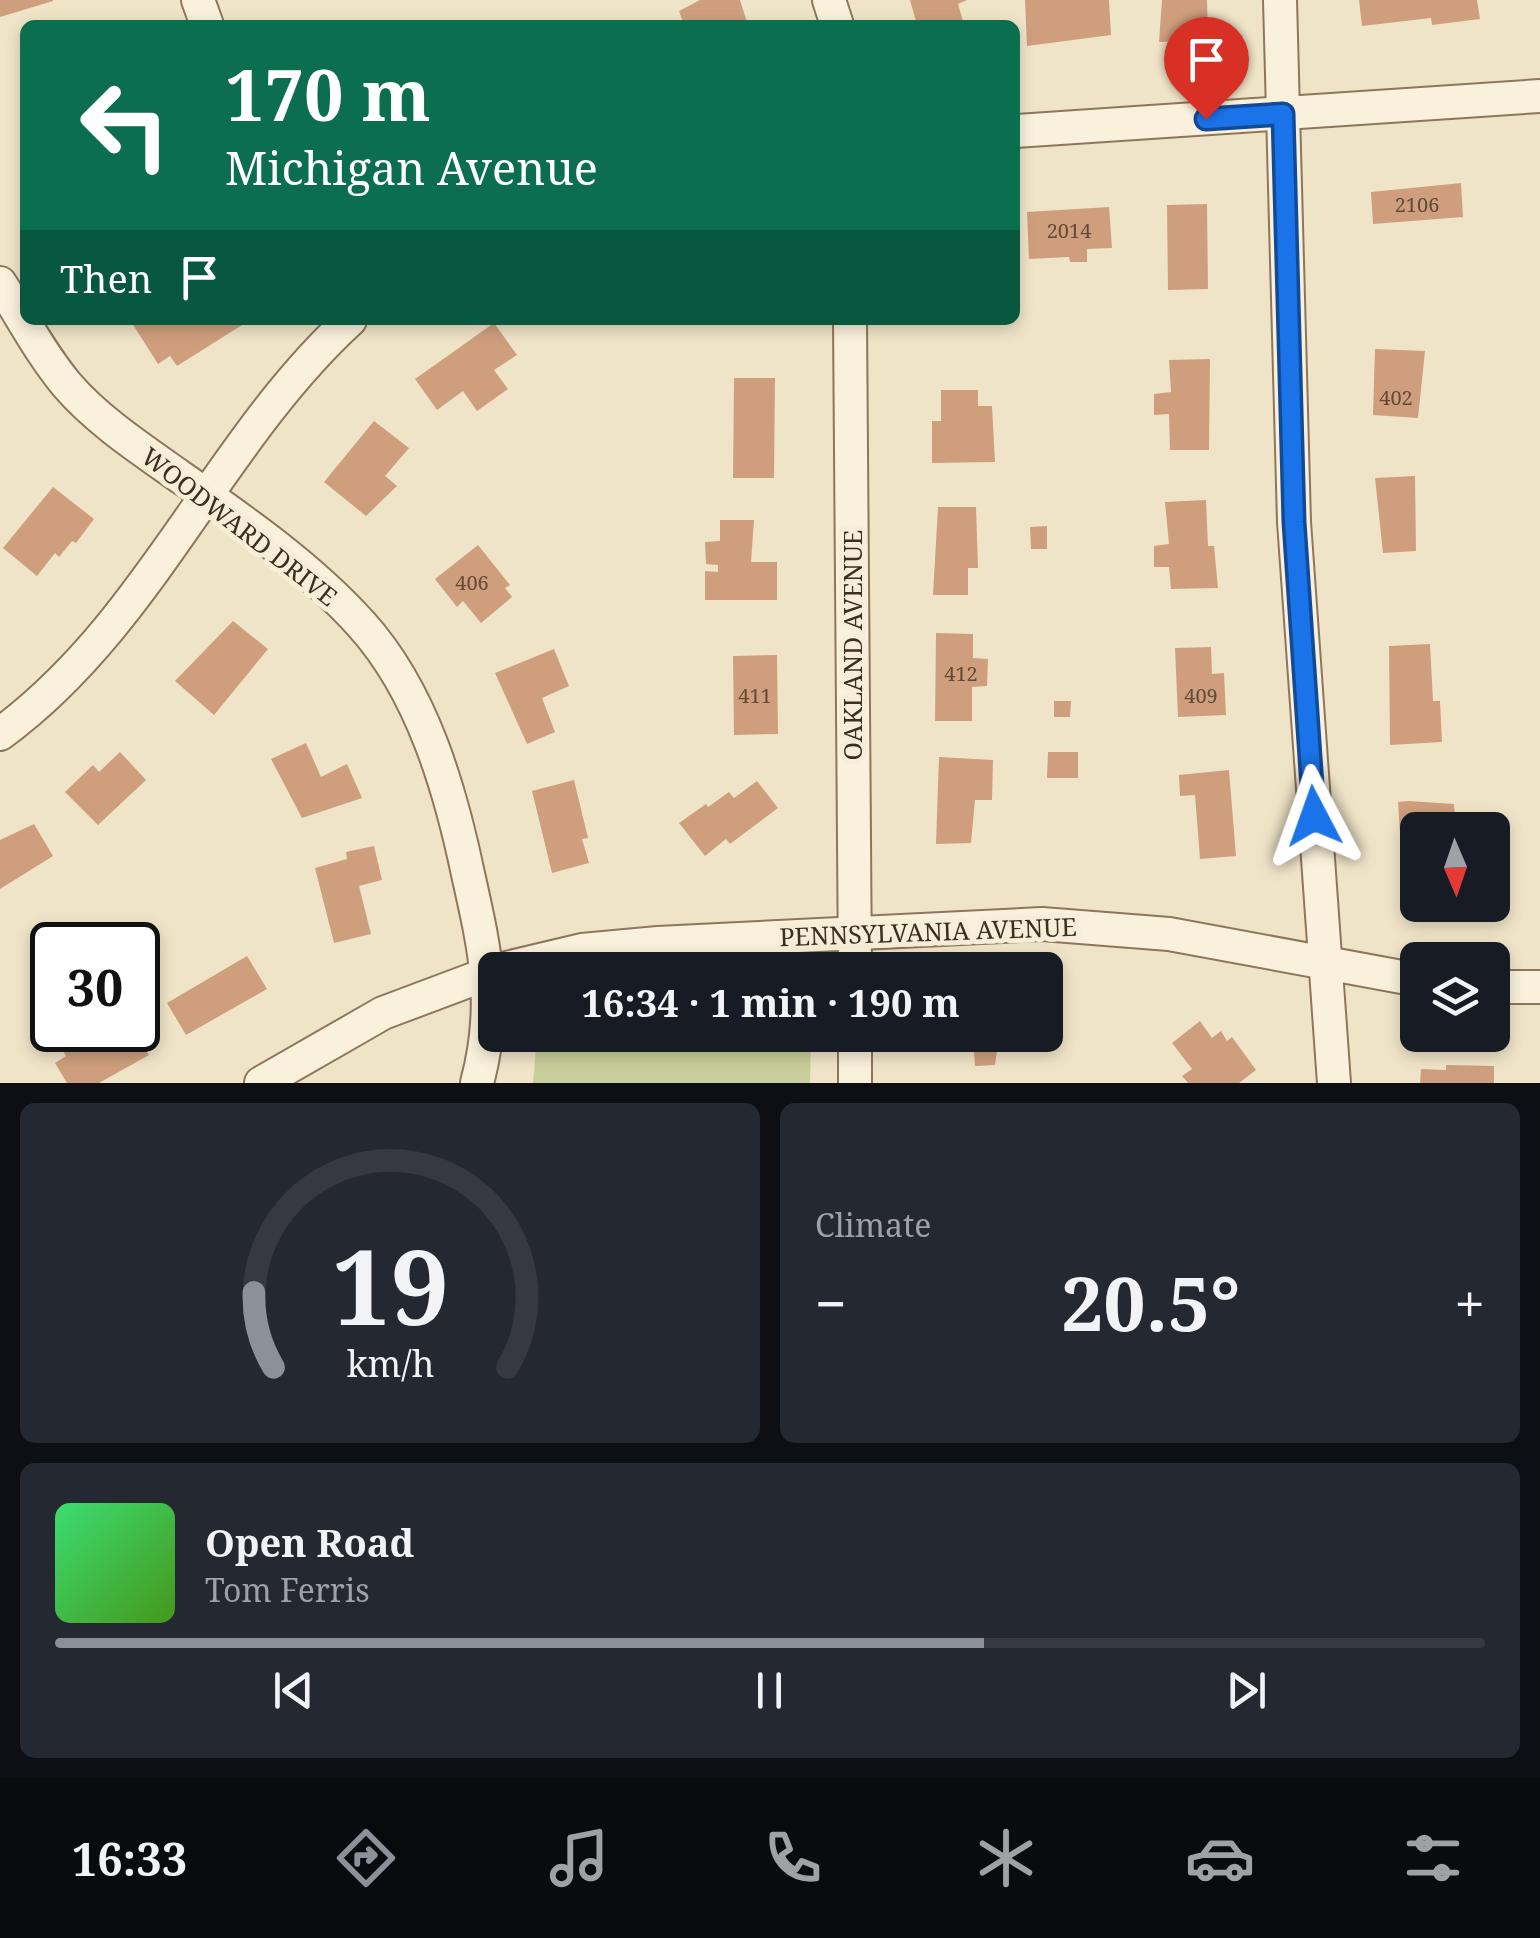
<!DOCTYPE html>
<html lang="en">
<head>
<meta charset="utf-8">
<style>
  :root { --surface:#171b24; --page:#242831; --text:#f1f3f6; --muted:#9ea1a6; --line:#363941; --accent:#8c9099 }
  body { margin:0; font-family:"Noto Serif",serif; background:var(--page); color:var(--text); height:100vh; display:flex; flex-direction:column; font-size:38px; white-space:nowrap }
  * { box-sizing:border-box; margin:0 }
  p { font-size:32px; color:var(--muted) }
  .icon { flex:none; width:55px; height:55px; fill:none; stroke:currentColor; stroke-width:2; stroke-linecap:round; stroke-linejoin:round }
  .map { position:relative; height:1083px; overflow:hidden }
  .panel { display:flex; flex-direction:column; gap:20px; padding:20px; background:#0d0f14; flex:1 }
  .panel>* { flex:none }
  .hud { position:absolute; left:20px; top:20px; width:1000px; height:305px; border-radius:15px; box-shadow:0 5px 15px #0003; background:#0b6e4f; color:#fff; overflow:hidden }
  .needle { width:65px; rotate:178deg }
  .fabs { position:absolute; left:1400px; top:812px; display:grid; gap:20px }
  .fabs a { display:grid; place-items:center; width:110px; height:110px; border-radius:15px; background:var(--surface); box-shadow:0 5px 15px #0003; font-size:50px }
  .speed { position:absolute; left:30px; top:922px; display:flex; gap:20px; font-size:50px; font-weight:700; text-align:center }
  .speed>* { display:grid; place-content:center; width:130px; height:130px; border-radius:50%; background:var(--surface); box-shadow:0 5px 15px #0003; line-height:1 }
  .speed .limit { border:5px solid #111; border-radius:15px; background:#fff; color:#111 }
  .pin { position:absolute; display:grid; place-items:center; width:85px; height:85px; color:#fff; margin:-102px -42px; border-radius:50% 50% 50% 0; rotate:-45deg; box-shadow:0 0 10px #0007 }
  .pin .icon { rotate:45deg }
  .me { position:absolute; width:110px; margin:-55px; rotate:356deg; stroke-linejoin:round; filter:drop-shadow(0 0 8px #0008) }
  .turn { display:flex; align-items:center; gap:35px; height:210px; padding:0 40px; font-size:45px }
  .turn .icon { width:130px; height:130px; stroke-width:2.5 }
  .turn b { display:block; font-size:70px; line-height:85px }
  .then { display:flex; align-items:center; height:95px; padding:0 40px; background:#0003; gap:20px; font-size:38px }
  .big { font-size:75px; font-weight:700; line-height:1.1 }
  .panel .card { flex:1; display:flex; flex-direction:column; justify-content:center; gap:15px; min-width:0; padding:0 35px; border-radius:15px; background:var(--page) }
  .panel .dial { align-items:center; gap:0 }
  .dial svg { height:260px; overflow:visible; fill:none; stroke:var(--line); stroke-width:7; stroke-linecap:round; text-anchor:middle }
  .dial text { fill:var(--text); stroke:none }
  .song { display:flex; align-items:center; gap:30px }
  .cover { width:120px; height:120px; border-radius:15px; background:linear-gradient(135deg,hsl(140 70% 55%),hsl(100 70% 35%)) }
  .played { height:10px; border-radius:5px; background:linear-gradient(90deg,var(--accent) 65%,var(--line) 65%) }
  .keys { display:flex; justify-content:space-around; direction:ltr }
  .heat { display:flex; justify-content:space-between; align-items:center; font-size:55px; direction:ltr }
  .panel .tiles { flex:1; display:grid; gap:20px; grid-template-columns:1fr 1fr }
  .card:last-child { grid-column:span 2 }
  .trip { position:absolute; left:478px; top:952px; width:585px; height:100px; border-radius:15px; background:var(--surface); box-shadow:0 5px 15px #0003; font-weight:700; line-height:100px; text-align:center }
  .tabs { display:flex; height:160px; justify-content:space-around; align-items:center; background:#090b0e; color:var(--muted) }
  .tabs .icon { width:70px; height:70px }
  .tabs .on { color:var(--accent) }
  .tabs b { font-size:45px; color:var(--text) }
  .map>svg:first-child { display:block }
  .green { fill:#c9cf9b }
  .building { fill:#cf9f7d }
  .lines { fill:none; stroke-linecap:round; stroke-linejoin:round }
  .minor-casing { stroke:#8d765c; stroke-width:36 }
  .minor { stroke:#faf1dc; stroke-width:32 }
  .route-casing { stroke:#114b97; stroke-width:25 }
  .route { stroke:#1a73e8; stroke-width:18 }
  .labels { text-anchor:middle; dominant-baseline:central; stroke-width:10; stroke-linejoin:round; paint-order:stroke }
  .number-label { font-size:20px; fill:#624a37 }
  .street-label { font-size:25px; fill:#3d2e20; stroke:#f7eed8 }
</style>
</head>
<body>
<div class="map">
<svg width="1540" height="1083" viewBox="0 0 1540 1083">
  <rect width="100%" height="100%" fill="#f0e4c8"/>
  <!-- green -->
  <path class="green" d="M537,1035H811L810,1083H533Z"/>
  <!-- building -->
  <g class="building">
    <path d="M0,0H53V1L0,17Z"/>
    <path d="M700,0H740L748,25H684L679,11Z"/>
    <path d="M910,0H967L958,4L964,25H917Z"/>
    <path d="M1025,0H1109L1111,35L1027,46Z"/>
    <path d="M1162,0H1207L1208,40L1159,42Z"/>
    <path d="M1359,0H1477L1480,19L1432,25L1431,18L1362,26Z"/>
    <path d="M1461,183L1463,217L1373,224L1371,192Z"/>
    <path d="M1207,204L1208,289L1168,290L1167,205Z"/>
    <path d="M1109,207L1112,248L1087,249V262H1070L1069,257L1029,259L1027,212Z"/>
    <path d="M130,320H250L177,366L170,356L158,364Z"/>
    <path d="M494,323L517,355L494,370L508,389L477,411L463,391L437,410L415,379Z"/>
    <path d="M1375,349L1425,351L1418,418L1373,415Z"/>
    <path d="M1210,359L1209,450H1170L1169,414L1154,415V394L1171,392L1169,360Z"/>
    <path d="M734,378H775L774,478H733Z"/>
    <path d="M941,390H978V406H992L995,462L932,463V421H941Z"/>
    <path d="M374,421L409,448L385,476L397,486L366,516L324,482Z"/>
    <path d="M1415,476L1416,551L1383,553L1375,478Z"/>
    <path d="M53,487L94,519L76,543L72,541L59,557L55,553L37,576L3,548Z"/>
    <path d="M1206,500L1208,546H1214L1218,588L1171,589L1169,567H1154V546L1169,544L1165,502Z"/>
    <path d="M938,507H976L978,568H968V595H933Z"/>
    <path d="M720,520H754L751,562H777V600H705V571L718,572V565L706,564L705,542L720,541Z"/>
    <path d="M1047,526V549H1031L1030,527Z"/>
    <path d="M478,545L510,585L505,588L512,597L481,623L463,601L457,607L435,579Z"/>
    <path d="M233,621L268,649L214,715L175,681Z"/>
    <path d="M936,633L973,634V658L988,659L987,686L972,687V721H935Z"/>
    <path d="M1430,644L1433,701H1440L1442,742L1390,745L1389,646Z"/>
    <path d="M1211,647L1212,674L1224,673L1226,715L1178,717L1175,648Z"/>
    <path d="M554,649L569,686L542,698L555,732L527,744L495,673Z"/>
    <path d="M777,655L778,734L734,735L733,656Z"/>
    <path d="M1054,701H1071L1070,717H1054Z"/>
    <path d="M306,743L321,777L347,764L362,798L302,818L271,759Z"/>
    <path d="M120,752L146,780L98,825L65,792L93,765L99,772Z"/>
    <path d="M1048,752H1078V778H1047Z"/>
    <path d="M939,757L993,760L992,800H975L971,843L936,844Z"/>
    <path d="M1229,770L1236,856L1200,859L1195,795L1180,796L1179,775Z"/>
    <path d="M574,780L588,838L582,839L589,863L552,873L532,791Z"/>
    <path d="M757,781L778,808L730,844L726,839L705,856L679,823L706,804L708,807L729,792L734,798Z"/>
    <path d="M1409,801L1454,804L1456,830H1418V892L1404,893L1398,802Z"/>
    <path d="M34,824L53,856L0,889V840Z"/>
    <path d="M374,846L382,880L359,886L371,934L334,943L315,868L347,859L346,852Z"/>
    <path d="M247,956L267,989L186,1035L167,1003Z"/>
    <path d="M1200,1021L1212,1038L1221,1031L1227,1041L1232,1037L1256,1070L1239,1083H1188L1182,1076L1192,1069L1172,1043Z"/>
    <path d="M75,1030H87L93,1040L104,1033L107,1039L133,1030L149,1055L99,1083H67L55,1063L66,1056L57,1041Z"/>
    <path d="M954,1035H1039L1040,1051H997L995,1065L975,1066L974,1051L954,1052Z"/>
    <path d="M1446,1065L1494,1066V1083H1420L1421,1069L1446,1070Z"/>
  </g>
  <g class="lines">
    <defs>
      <g id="minor">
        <path d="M198,0L207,25"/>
        <path d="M829,0L837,25"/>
        <path d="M1280,0L1294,522L1334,1083"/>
        <path d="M1015,131L1540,96"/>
        <path d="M0,283C22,317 41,354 67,385C98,421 141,449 179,476C242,520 310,567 362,625C422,692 450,788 468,874C485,950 498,1005 477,1083"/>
        <path d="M850,320L855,970"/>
        <path d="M0,734C150,624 216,443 350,320"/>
        <path d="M498,970L582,950L658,943L1042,924L1169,934L1418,980"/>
        <path d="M1492,987H1540"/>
        <path d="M855,1035V1083"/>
        <path d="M261,1083L383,1013L495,971"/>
      </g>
    </defs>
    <!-- minor casing -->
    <use href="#minor" class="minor-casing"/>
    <!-- minor -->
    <use href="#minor" class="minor"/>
  </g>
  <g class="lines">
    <defs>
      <path id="route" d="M1206,119L1283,114L1294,522L1314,816"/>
    </defs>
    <!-- route casing -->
    <use href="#route" class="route-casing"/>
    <!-- route -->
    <use href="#route" class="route"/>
  </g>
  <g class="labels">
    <!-- number labels -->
    <g class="number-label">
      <text x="1417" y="204">2106</text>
      <text x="1069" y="230">2014</text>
      <text x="1396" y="397">402</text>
      <text x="472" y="582">406</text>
      <text x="961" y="673">412</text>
      <text x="755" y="695">411</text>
      <text x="1201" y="695">409</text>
    </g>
    <!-- street labels -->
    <g class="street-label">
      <text transform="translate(240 526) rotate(38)">WOODWARD DRIVE</text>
      <text transform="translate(852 645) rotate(-90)">OAKLAND AVENUE</text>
      <text transform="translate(928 931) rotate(-2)">PENNSYLVANIA AVENUE</text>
    </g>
  </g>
</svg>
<div class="fabs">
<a><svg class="needle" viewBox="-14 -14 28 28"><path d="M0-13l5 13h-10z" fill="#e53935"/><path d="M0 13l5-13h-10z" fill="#9ea1a6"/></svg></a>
<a><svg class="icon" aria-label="layers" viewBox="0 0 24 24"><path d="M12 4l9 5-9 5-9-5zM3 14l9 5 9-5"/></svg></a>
</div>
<div class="speed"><div class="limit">30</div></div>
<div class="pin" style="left:1206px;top:119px;background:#d93025"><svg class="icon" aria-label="arrive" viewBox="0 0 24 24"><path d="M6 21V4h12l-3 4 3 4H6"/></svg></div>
<svg class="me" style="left:1314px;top:816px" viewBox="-20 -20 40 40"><path d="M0-17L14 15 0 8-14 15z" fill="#1a73e8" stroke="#fff" stroke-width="4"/></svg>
<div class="trip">16:34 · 1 min · 190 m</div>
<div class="hud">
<div class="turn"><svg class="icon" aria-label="left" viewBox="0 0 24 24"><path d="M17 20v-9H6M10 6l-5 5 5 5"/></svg><div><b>170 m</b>Michigan Avenue</div></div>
<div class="then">Then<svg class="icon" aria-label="arrive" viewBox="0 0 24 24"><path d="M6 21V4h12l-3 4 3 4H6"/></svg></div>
</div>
</div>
<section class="panel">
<div class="tiles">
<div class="card dial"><svg viewBox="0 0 100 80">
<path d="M14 69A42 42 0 1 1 86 69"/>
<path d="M14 69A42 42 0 0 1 8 46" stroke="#8c9099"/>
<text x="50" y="56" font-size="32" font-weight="700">19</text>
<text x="50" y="72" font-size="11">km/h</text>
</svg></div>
<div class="card"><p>Climate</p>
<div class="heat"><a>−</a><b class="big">20.5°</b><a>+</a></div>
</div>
<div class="card">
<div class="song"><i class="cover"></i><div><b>Open Road</b><p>Tom Ferris</p></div></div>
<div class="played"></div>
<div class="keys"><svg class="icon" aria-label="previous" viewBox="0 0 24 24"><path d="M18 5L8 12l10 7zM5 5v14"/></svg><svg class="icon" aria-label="pause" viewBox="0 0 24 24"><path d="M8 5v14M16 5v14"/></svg><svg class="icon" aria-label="next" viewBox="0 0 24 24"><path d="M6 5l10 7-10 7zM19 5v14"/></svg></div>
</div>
</div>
</section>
<nav class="tabs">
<b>16:33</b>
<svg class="icon on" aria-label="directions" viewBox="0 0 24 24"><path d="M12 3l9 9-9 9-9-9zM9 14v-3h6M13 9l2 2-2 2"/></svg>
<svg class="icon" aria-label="music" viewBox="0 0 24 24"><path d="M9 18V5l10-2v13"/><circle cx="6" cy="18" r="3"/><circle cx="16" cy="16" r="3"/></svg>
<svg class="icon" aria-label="phone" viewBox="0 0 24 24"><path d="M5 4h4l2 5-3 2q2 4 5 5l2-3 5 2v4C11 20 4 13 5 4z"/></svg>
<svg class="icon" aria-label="climate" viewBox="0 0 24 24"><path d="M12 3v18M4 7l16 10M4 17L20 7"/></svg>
<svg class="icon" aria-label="car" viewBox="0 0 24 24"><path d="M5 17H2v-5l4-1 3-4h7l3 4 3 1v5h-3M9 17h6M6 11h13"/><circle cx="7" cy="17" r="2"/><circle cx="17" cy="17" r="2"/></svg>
<svg class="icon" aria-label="filters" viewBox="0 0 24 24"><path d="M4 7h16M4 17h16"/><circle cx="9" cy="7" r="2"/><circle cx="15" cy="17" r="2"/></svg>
</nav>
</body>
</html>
